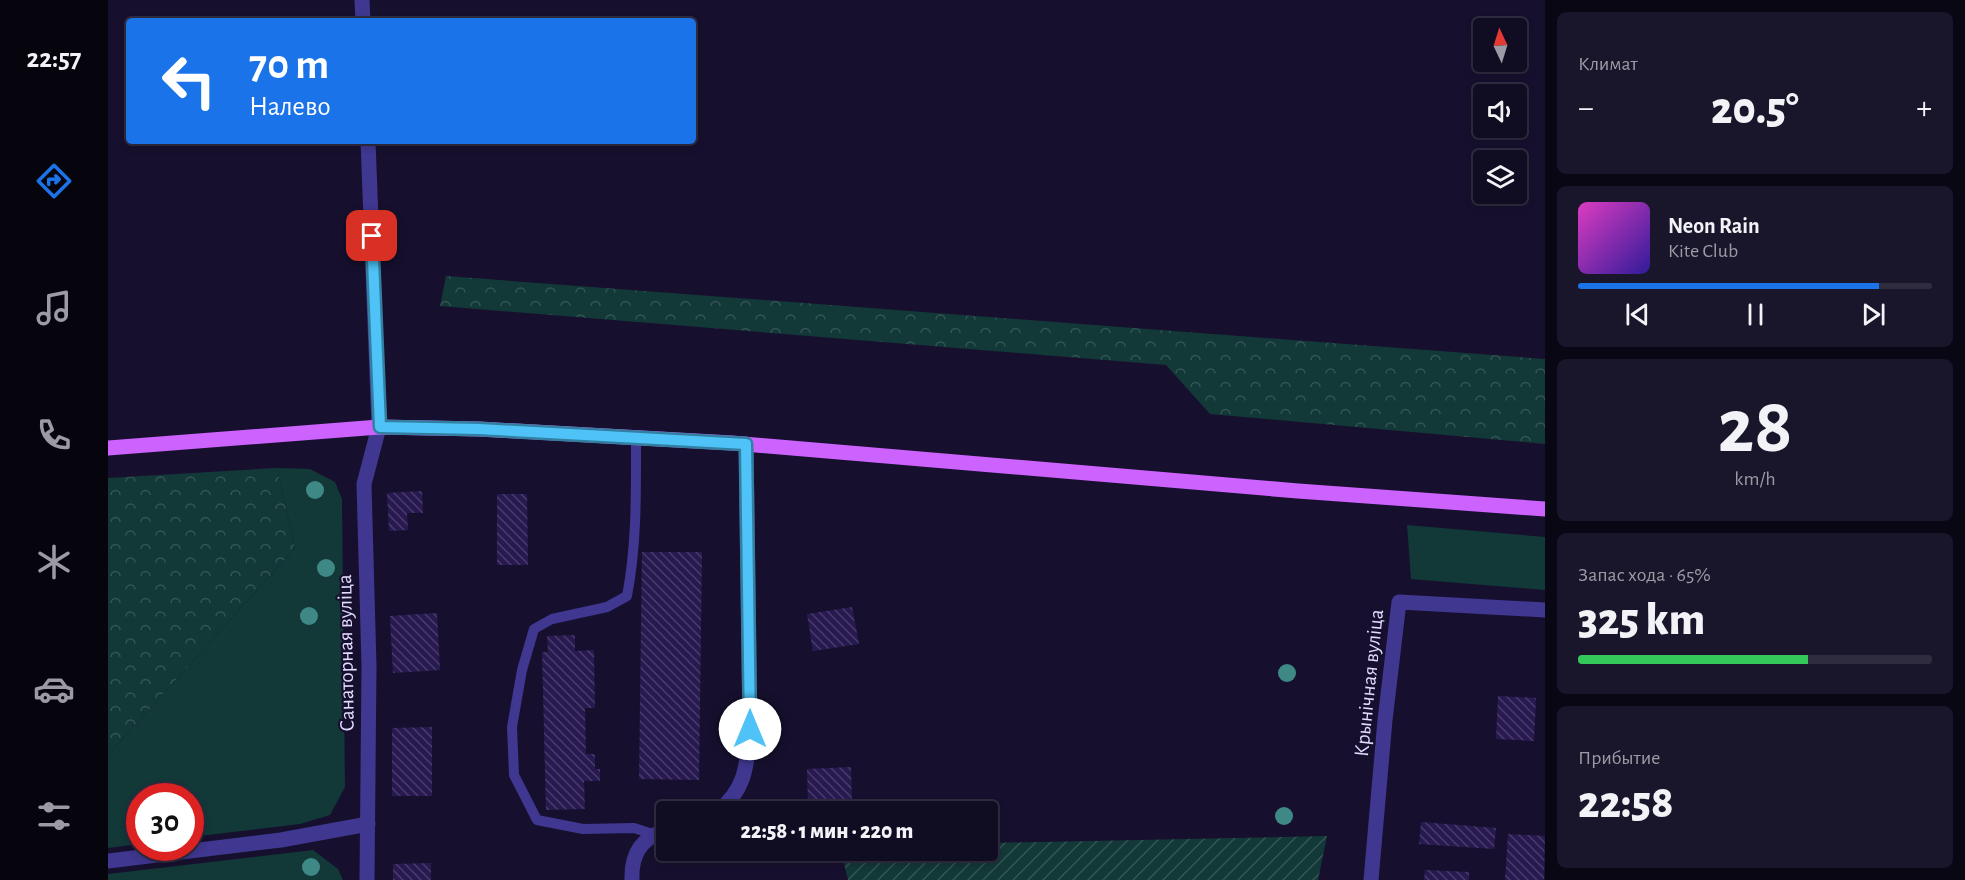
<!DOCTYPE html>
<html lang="ru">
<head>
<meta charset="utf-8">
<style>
  :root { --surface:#100c22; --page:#19152a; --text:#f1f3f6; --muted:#9c9ba5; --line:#302c40; --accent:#1a73e8 }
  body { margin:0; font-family:"Alegreya Sans",sans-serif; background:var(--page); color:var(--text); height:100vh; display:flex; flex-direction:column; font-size:22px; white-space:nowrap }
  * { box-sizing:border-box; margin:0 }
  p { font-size:20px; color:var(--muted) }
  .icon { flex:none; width:33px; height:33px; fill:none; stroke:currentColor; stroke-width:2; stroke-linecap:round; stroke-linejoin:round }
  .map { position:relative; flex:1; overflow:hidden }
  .drawer { display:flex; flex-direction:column; gap:12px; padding:12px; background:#090713; width:420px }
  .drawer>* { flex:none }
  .guide { position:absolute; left:18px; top:18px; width:570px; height:126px; border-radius:6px; box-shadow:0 3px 9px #0003,0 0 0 2px var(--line); background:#1a73e8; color:#fff; overflow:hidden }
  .needle { width:39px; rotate:356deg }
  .controls { position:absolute; left:1365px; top:18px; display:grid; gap:12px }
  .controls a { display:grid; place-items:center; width:54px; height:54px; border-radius:6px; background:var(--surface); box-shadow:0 3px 9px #0003,0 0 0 2px var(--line); font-size:30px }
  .speed { position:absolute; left:18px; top:783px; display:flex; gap:12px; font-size:30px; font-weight:700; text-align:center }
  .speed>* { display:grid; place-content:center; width:78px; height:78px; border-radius:50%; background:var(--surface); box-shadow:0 3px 9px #0003,0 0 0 2px var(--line); line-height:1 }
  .speed .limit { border:9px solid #d22; background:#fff; color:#111 }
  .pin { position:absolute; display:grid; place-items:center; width:51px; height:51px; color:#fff; margin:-26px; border-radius:12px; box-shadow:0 3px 9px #0006 }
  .me { position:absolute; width:66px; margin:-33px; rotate:0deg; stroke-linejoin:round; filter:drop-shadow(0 0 4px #0008) }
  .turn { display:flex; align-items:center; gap:21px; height:126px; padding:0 24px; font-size:27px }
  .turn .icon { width:78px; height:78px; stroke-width:2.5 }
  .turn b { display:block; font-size:42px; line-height:51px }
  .big { font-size:45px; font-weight:800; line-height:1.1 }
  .drawer .tile { flex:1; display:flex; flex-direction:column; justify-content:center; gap:9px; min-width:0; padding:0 21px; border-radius:9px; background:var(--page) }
  .drawer .dial { align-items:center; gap:0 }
  .dial b { font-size:78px; line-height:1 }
  .song { display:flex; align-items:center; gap:18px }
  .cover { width:72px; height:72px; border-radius:9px; background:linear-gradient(135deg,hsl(310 70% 55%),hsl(250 70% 35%)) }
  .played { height:6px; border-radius:3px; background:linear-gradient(90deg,var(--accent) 85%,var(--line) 85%) }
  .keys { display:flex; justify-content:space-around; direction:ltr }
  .heat { display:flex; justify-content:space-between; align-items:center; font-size:33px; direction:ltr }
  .charge { height:9px; border-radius:4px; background:linear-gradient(90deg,#34c759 65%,var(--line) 0) }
  .trip { position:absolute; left:548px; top:801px; width:342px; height:60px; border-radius:6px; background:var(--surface); box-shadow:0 3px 9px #0003,0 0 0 2px var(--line); font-weight:800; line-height:60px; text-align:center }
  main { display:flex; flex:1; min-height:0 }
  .dock { display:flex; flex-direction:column; width:108px; justify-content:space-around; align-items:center; background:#06050e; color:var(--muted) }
  .dock .icon { width:42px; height:42px }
  .dock .selected { color:var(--accent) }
  .dock b { font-size:27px; color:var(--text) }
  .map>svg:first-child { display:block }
  .grass { fill:#123838 }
  .forest { fill:url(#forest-crowns) }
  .garden { fill:url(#garden-furrows) }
  .building { fill:url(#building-back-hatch) }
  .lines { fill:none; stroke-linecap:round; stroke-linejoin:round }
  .lane { stroke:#3f3790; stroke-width:10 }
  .street { stroke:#3f3790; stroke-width:15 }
  .primary { stroke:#cd63ff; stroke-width:15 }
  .tree { fill:#3e8886 }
  .route-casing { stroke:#337fa1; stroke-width:15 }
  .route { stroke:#4fc3f7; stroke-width:10 }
  .labels { text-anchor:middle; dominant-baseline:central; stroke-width:4.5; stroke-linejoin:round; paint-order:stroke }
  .street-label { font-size:21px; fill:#e2dcff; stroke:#16102e }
</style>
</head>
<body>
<main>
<nav class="dock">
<b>22:57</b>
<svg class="icon selected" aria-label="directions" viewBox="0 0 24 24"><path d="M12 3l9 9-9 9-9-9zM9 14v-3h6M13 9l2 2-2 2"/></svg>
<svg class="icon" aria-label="music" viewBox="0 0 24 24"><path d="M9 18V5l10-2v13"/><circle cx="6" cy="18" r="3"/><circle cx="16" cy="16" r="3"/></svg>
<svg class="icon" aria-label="phone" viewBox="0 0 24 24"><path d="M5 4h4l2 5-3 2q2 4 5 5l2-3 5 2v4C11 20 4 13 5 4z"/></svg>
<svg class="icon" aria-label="climate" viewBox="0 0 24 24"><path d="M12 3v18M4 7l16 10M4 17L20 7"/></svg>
<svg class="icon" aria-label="car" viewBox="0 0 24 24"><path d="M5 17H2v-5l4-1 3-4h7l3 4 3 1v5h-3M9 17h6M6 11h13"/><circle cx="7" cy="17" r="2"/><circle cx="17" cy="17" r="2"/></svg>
<svg class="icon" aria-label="filters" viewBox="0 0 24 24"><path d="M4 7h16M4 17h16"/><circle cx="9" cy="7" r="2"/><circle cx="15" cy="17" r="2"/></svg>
</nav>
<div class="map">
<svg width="1437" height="880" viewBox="0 0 1437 880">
  <defs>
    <pattern id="forest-crowns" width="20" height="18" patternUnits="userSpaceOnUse" patternTransform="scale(1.5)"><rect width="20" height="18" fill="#123838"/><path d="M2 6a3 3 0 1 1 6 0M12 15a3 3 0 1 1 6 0" fill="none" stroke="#345456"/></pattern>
    <pattern id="garden-furrows" width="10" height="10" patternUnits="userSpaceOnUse" patternTransform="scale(1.5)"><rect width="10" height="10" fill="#123838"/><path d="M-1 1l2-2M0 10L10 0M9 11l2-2" fill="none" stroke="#345456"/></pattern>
    <pattern id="building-back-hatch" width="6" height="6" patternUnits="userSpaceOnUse" patternTransform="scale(1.5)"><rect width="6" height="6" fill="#281a50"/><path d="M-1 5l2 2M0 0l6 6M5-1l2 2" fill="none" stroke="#473b6a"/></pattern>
  </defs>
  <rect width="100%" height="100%" fill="#16102e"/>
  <!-- grass -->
  <g class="grass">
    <path d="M169,468L202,469L227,482L234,499L237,787L222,815L192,824L83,837L82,796H32L31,844L0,848V755L187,548Z"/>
    <path d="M1299,525L1437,537V590L1303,579Z"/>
    <path d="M205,850L230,869L235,880H0V874Z"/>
  </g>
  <!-- forest -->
  <g class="forest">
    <path d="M338,276L1437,359V444L1102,414L1058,365L332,306Z"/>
    <path d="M169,468L187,548L0,755V478Z"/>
  </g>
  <!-- garden -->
  <path class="garden" d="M1219,836L1210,880H740L733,851L879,850V843Z"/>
  <!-- building -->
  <g class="building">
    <path d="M314,491L315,513H299L300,530L281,531L279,493Z"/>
    <path d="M389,494H419L420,565H389Z"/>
    <path d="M534,552H594L591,780L531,779Z"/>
    <path d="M744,607L751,644L705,651L699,614Z"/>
    <path d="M329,613L332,670L285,673L282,616Z"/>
    <path d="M467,635V651L486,650L487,708H477L478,754H487V769H492V781H476L477,809L438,810L434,652H440L439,636Z"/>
    <path d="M1390,696L1428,698L1426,741L1388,739Z"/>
    <path d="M324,727V796H284V728Z"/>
    <path d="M743,767L744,805L700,806L699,769Z"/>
    <path d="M1313,822L1388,828L1386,849L1311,844Z"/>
    <path d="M1400,834L1437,836L1436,880H1397Z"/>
    <path d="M323,863V880H285V864Z"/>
    <path d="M1317,870L1361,872V880H1316Z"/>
  </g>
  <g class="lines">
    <!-- lane -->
    <path class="lane" d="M528,438C528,491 529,544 519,596L499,607L444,619L426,629L414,670L404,727L406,775L429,820L475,829L526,828L545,834"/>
    <!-- street -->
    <g class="street">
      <path d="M254,0L255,21"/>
      <path d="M609,812C639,789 639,763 642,729L638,444"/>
      <path d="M0,861L173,840L260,824"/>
      <path d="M259,880L261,666L256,484L271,427L260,141"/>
      <path d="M524,880C523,854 533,838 558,830"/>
      <path d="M1263,880L1277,720L1291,602L1437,610"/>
    </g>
    <!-- primary -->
    <path class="primary" d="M0,448L271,427L371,429L624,443L1190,491L1437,509"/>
  </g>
  <!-- trees -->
  <g class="tree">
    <circle cx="207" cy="490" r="9"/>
    <circle cx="218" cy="568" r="9"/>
    <circle cx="201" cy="616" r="9"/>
    <circle cx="1179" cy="673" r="9"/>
    <circle cx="1176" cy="816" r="9"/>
    <circle cx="203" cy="867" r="9"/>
  </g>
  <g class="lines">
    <defs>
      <path id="route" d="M264,236L272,427L371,429L638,444L642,729"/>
    </defs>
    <!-- route casing -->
    <use href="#route" class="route-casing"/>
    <!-- route -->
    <use href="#route" class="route"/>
  </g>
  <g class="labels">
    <!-- street labels -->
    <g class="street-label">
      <text transform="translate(238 653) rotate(-91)">Санаторная вуліца</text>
      <text transform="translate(1261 683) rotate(-84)">Крынічная вуліца</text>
    </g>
  </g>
</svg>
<div class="controls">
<a><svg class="needle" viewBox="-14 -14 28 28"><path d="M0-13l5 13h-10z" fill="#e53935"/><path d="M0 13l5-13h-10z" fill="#9c9ba5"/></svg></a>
<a><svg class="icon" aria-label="sound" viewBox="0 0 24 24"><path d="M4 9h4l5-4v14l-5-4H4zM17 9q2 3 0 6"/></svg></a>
<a><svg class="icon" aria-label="layers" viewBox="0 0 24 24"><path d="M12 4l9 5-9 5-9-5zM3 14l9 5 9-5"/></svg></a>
</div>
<div class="speed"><div class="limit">30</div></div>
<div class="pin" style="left:264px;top:236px;background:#d93025"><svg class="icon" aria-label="arrive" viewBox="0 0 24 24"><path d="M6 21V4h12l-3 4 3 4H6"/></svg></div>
<svg class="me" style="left:642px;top:729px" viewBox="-20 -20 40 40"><circle r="19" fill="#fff"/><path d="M0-13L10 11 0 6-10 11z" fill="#4fc3f7"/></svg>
<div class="trip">22:58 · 1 мин · 220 m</div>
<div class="guide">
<div class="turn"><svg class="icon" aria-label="left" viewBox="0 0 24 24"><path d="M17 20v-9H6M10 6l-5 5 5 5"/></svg><div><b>70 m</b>Налево</div></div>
</div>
</div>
<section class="drawer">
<div class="tile"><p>Климат</p>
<div class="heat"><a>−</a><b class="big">20.5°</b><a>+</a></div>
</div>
<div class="tile">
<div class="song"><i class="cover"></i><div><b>Neon Rain</b><p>Kite Club</p></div></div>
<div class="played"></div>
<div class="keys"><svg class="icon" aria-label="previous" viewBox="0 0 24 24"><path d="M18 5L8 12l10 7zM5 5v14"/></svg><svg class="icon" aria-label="pause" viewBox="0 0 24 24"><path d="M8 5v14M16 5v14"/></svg><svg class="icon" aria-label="next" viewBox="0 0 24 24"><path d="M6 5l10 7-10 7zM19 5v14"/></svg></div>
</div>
<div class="tile dial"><b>28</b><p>km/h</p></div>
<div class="tile"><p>Запас хода · 65%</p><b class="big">325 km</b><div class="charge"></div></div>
<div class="tile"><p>Прибытие</p><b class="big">22:58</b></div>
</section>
</main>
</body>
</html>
